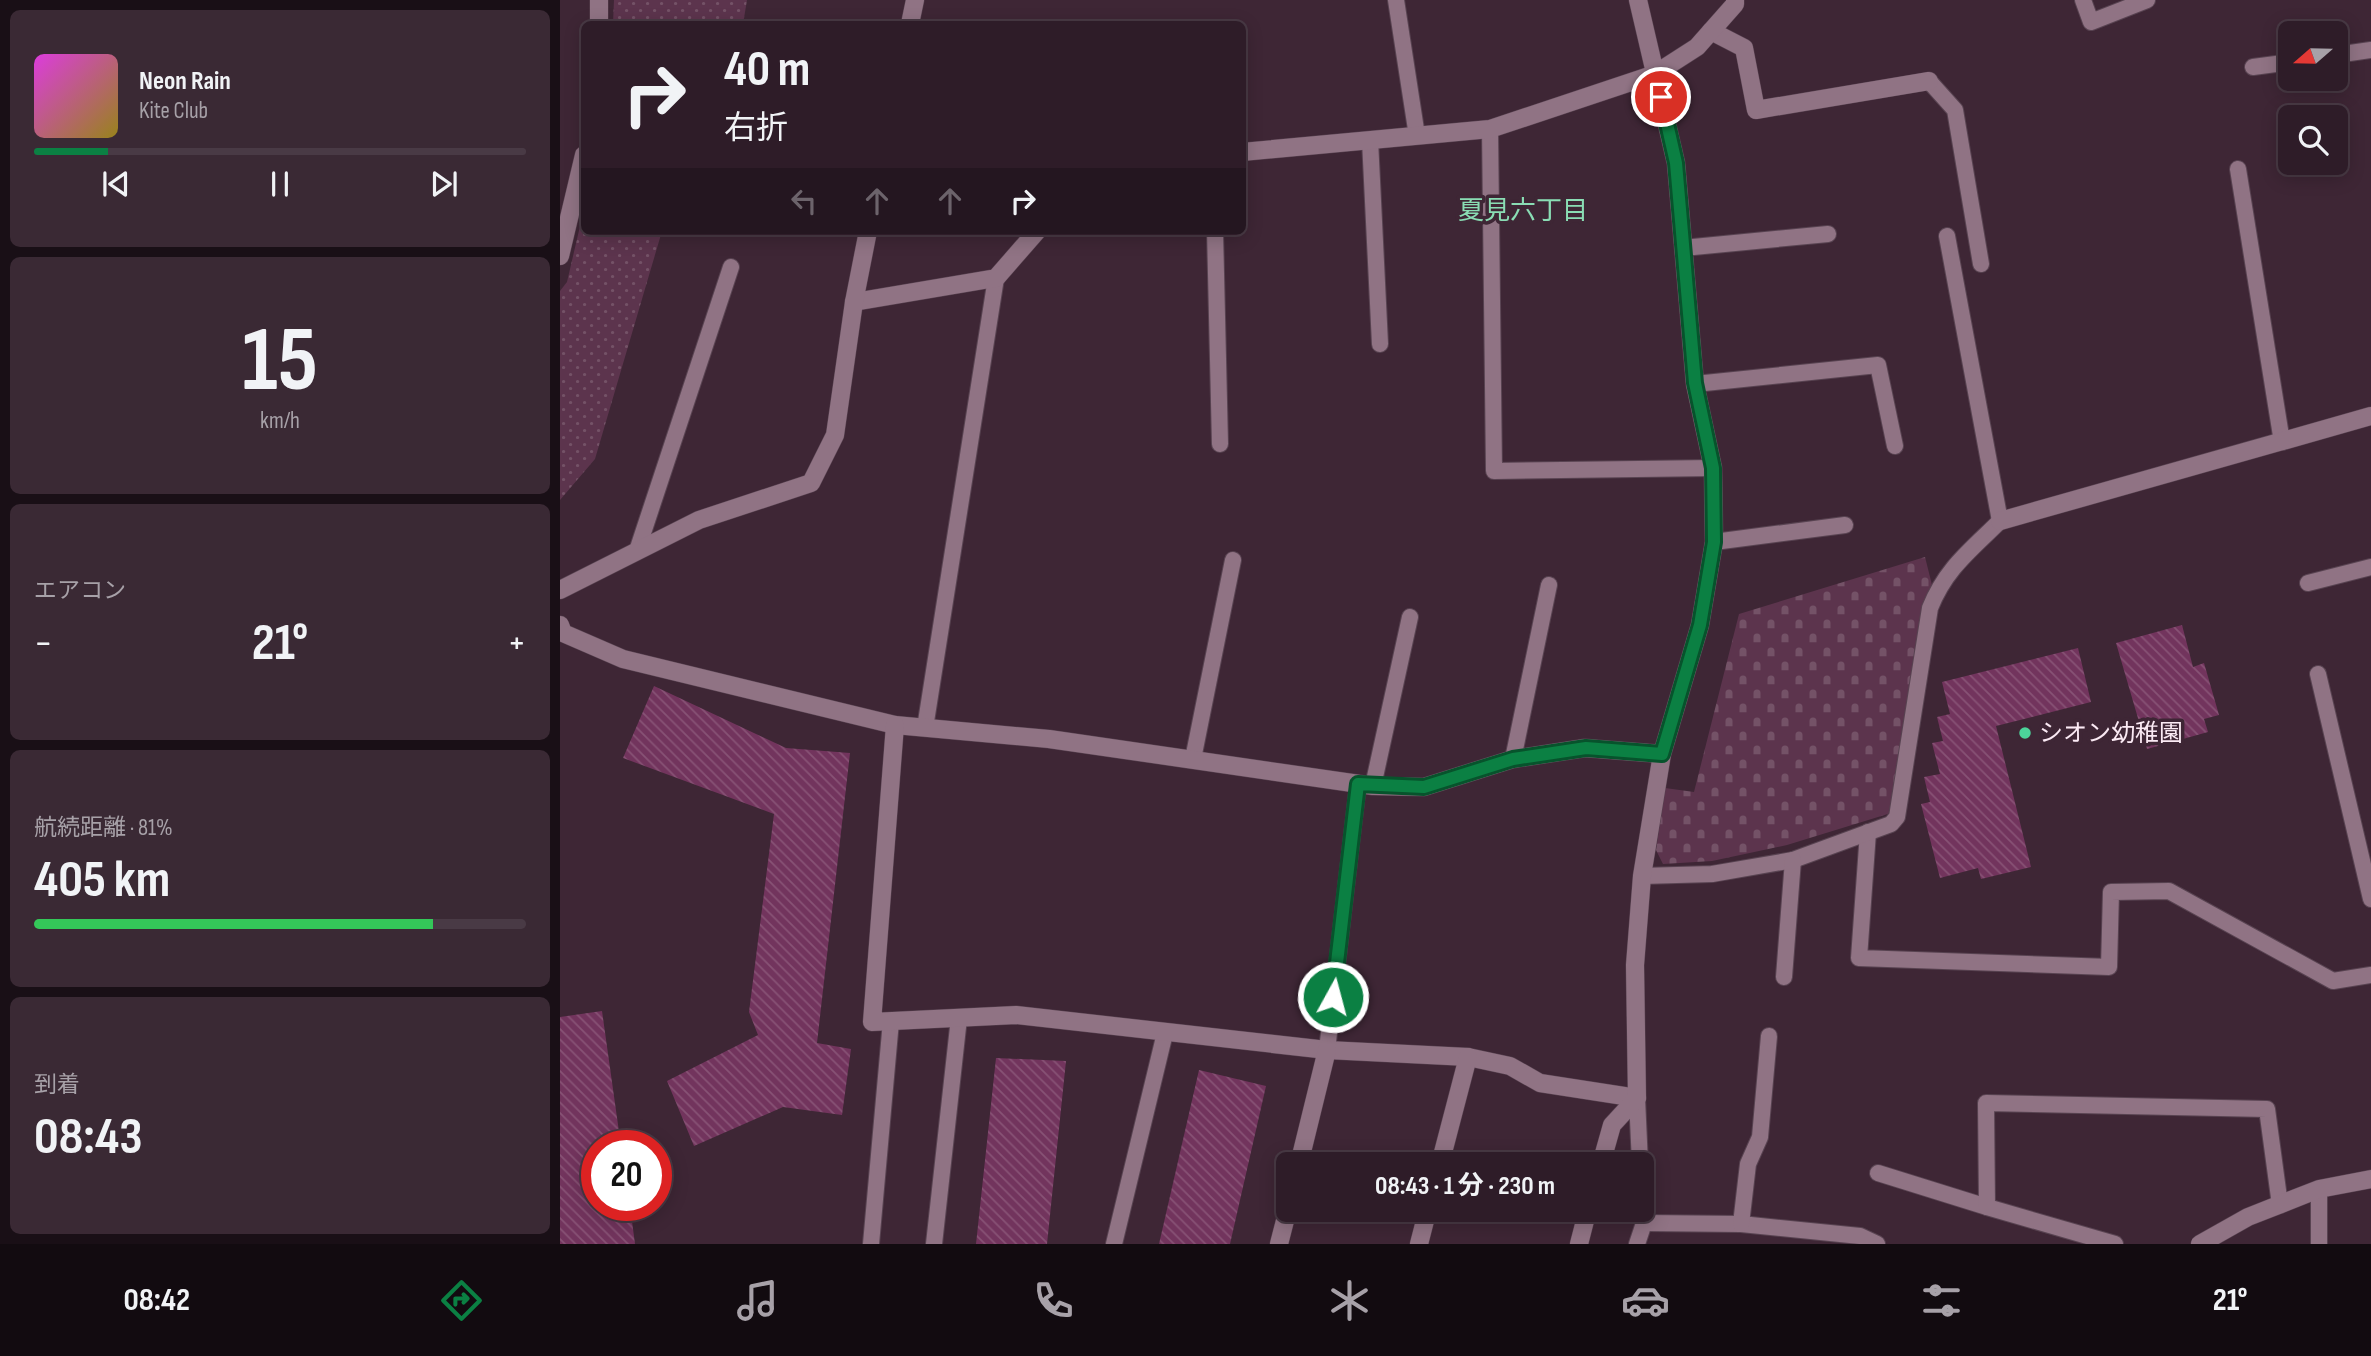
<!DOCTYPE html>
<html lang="ja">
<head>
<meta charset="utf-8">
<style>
  :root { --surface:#2e1c28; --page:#3a2934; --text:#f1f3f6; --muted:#a7a1a8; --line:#493a45; --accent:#0b8043 }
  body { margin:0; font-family:"Sofia Sans Condensed","Noto Sans JP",sans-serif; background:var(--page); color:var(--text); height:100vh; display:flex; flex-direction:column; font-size:26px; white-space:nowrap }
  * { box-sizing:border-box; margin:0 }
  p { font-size:23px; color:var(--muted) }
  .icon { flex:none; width:38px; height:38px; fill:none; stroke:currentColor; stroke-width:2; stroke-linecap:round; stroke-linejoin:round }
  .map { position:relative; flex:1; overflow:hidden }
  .details { display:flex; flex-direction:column; gap:10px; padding:10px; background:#190f16; width:560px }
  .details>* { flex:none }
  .banner { position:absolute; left:21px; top:21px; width:665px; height:214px; border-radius:10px; box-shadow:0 4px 18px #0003,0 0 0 2px var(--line); background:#2e1c28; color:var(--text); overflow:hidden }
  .needle { width:46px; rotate:250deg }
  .fabs { position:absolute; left:1718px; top:21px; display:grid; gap:14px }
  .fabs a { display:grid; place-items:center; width:70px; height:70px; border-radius:10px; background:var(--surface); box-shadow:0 4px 18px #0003,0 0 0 2px var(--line); font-size:35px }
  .speed { position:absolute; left:21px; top:1130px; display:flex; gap:14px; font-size:35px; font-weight:700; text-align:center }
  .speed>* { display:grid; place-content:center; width:91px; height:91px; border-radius:50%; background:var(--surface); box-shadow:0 4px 18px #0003,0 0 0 2px var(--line); line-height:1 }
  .speed .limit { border:10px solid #d22; background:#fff; color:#111 }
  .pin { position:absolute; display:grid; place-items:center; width:60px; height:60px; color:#fff; margin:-30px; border:4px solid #fff; border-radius:50%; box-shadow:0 2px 7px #0007 }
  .me { position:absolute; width:77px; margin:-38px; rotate:7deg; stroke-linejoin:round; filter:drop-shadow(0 0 5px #0008) }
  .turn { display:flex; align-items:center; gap:24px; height:147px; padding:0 28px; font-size:32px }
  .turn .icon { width:91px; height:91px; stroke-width:2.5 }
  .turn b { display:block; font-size:49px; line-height:60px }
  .lanes { display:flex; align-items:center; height:66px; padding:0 28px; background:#0003; justify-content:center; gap:35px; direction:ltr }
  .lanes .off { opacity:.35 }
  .big { font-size:52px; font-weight:700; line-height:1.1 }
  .details .tile { flex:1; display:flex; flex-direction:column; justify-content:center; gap:10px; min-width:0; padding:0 24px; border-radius:10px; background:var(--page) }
  .details .dial { align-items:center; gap:0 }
  .dial b { font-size:91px; line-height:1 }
  .song { display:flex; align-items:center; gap:21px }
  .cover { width:84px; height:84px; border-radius:10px; background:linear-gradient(135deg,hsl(300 70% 55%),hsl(50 70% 35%)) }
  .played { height:7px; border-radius:4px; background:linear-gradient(90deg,var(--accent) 15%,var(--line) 15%) }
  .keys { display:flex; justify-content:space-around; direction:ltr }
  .heat { display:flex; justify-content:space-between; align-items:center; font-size:38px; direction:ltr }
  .charge { height:10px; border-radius:5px; background:linear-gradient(90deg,#34c759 81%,var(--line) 0) }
  .trip { position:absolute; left:716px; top:1152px; width:378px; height:70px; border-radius:10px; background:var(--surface); box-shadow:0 4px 18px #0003,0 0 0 2px var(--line); font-weight:700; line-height:70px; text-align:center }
  .tab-bar { display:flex; height:112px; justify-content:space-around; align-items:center; background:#120b10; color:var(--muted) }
  .tab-bar .icon { width:49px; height:49px }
  .tab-bar .active { color:var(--accent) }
  .tab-bar b { font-size:32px; color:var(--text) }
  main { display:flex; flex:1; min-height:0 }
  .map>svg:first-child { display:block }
  .green { fill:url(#green-dots) }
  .cemetery { fill:url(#cemetery-stones) }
  .building { fill:url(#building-back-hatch) }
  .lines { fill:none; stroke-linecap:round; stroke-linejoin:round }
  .service-casing { stroke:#584351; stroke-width:18 }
  .minor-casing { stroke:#584351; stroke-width:19 }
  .service { stroke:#907384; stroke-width:16 }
  .minor { stroke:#907384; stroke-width:18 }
  .route-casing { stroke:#07532c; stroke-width:18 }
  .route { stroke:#0b8043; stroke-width:12 }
  .poi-dot { fill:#4cd39a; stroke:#3e2635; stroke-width:2.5 }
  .labels { text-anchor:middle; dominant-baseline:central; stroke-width:7; stroke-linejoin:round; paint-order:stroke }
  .poi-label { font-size:24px; fill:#fbeaf4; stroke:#3e2635; text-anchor:start }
  .neighbourhood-label { font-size:26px; fill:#8addb4; stroke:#3e2635 }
</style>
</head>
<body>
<main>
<section class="details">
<div class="tile">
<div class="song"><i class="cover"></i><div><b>Neon Rain</b><p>Kite Club</p></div></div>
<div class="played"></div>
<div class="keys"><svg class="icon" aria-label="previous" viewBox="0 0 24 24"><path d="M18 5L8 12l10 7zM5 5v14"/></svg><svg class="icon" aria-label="pause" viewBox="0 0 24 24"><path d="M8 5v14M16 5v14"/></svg><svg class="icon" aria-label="next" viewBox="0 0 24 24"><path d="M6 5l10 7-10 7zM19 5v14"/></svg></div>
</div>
<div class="tile dial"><b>15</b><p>km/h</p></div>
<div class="tile"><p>エアコン</p>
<div class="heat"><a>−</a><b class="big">21°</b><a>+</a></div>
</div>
<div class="tile"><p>航続距離 · 81%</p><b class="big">405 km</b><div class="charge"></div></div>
<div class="tile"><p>到着</p><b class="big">08:43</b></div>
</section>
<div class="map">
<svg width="1811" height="1244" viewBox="0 0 1811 1244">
  <defs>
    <pattern id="green-dots" width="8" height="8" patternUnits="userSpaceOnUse" patternTransform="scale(1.75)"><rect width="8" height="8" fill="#5c344d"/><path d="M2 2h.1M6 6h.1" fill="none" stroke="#745267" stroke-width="1.8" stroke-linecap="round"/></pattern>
    <pattern id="cemetery-stones" width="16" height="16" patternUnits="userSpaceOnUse" patternTransform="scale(1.75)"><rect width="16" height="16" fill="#5c344d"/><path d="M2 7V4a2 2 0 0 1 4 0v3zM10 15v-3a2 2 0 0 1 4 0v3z" fill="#745267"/></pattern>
    <pattern id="building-back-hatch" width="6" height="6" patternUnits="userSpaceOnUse" patternTransform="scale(1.75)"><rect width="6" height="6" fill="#72345d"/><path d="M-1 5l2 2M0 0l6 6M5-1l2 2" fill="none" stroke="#875275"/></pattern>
  </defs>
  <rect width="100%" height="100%" fill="#3e2635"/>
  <!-- green -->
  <g class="green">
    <path d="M54,0H187L183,24H53Z"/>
    <path d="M24,209V231H102L35,459L0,500V291L7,282Z"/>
  </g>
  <!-- cemetery -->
  <path class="cemetery" d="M1365,557L1372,585L1331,813L1227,845L1152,861L1103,864L1096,850L1105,788L1134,792L1179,614Z"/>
  <!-- building -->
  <g class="building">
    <path d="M1622,625L1633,667L1644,663L1659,715L1644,719L1648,732L1587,749L1556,643Z"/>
    <path d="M1518,648L1531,702L1436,726L1471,867L1421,879L1418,868L1380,878L1361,804L1370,802L1364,777L1380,774L1372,743L1383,741L1377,717L1390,714L1382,682Z"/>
    <path d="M94,686L226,748L290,753L257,1043L291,1049L282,1115L223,1107L134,1146L107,1081L198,1035L189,1012L214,814L63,758Z"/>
    <path d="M42,1011L61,1146H37V1206H70L75,1244H0V1017Z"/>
    <path d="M436,1058L506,1061L487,1244H416Z"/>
    <path d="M639,1070L706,1086L670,1244H599Z"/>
  </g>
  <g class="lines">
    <defs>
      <g id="service">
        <path d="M836,0L857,136"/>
        <path d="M1523,0L1531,22L1587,0"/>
        <path d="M1776,55L1811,50"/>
        <path d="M1693,67L1731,62"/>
        <path d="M1369,81L1395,110L1421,264"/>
        <path d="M930,129L934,471L1153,468"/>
        <path d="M810,140L820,344"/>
        <path d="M1678,169L1722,442"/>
        <path d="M655,231L660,444"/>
        <path d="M1123,248L1268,234"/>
        <path d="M1135,384L1318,365L1335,446"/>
        <path d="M1154,542L1285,525"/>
        <path d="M77,551L171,267"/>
        <path d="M1748,583L1811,567"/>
        <path d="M1758,674L1811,899"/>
        <path d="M365,728L436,278"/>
        <path d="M633,759L673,560"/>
        <path d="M953,759L989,585"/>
        <path d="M813,786L850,617"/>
        <path d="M1308,832L1299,958L1549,967L1551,892L1609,891L1773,981L1811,975"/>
        <path d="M1082,876L1152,874L1233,860L1331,824L1337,817L1370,608C1386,568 1411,550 1440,521L1387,236"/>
        <path d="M1224,977L1233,860"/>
        <path d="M767,1050L798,784"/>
        <path d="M1077,1098L1080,1164"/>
        <path d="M1318,1173L1427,1207"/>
        <path d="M1759,1189V1244"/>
        <path d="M1084,1223L1181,1224L1300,1236L1317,1244"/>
        <path d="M1181,1224L1188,1164L1200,1137L1209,1036"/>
        <path d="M311,1244L331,1021"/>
        <path d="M374,1244L399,1018"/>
        <path d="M554,1244L605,1033"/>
        <path d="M1077,1244L1084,1223L1082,1182"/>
        <path d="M1555,1244L1427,1207L1426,1103L1707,1109L1720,1205"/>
      </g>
      <g id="minor">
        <path d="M39,0V24"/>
        <path d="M350,24L355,0"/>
        <path d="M1151,31L1184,48L1196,110L1369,81"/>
        <path d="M682,152L930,129L1095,74L1137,47L1175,4V0"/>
        <path d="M0,256L24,155"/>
        <path d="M294,302L436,278L477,231"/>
        <path d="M1440,521L1811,416"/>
        <path d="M0,590L139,520L251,483L275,435L294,302L308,231"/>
        <path d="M0,625L3,633L63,659L335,725L489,739L813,786L864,787L953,759L1025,748L1102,754"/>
        <path d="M335,725L312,1022L456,1015L767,1050L908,1057L950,1066L980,1083L1077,1098"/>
        <path d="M739,1164L767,1050"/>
        <path d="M880,1164L908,1057"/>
        <path d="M1041,1164L1052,1125L1077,1098L1075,965L1082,876L1102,754L1140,625L1154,542L1153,468L1135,384L1116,163L1078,0"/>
        <path d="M719,1244L728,1209"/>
        <path d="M859,1244L868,1209"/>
        <path d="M1019,1244L1028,1209"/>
        <path d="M1640,1244L1688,1217L1759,1189L1811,1179"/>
      </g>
    </defs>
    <!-- service casing -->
    <use href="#service" class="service-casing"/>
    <!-- minor casing -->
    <use href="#minor" class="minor-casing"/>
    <!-- service -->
    <use href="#service" class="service"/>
    <!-- minor -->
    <use href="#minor" class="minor"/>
  </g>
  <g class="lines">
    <defs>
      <path id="route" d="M773,997L798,784L864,787L953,759L1026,748L1102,754L1140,625L1154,542L1153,468L1135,383L1116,163L1101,97"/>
    </defs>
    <!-- route casing -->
    <use href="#route" class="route-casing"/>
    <!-- route -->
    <use href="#route" class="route"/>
  </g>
  <!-- markers -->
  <circle class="poi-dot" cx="1465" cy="733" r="7"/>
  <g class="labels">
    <!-- poi labels -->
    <g class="poi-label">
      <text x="1479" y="733">シオン幼稚園</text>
    </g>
    <!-- neighbourhood labels -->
    <g class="neighbourhood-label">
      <text x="963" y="211">夏見六丁目</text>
    </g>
  </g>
</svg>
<div class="fabs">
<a><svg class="needle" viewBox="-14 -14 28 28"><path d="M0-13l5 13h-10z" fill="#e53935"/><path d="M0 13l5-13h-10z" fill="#a7a1a8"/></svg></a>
<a><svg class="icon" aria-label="search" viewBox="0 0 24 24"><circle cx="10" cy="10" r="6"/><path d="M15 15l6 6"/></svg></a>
</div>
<div class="speed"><div class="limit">20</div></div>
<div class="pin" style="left:1101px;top:97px;background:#d93025"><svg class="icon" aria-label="arrive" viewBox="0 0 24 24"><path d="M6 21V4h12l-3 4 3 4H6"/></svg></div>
<svg class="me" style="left:773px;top:997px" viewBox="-20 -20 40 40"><circle r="17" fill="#0b8043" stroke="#fff" stroke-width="3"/><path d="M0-11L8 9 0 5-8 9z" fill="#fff"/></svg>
<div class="trip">08:43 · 1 分 · 230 m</div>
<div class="banner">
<div class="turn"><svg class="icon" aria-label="right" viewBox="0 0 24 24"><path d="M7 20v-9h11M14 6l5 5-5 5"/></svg><div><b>40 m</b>右折</div></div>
<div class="lanes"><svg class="icon off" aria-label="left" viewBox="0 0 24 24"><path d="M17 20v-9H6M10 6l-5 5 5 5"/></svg><svg class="icon off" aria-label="ahead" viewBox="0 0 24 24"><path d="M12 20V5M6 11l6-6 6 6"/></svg><svg class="icon off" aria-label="ahead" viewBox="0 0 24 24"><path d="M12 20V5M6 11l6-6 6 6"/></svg><svg class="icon" aria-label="right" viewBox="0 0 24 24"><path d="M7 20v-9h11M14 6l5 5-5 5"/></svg></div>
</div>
</div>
</main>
<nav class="tab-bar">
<b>08:42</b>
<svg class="icon active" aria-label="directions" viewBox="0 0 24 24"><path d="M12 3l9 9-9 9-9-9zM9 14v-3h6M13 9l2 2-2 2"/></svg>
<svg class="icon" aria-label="music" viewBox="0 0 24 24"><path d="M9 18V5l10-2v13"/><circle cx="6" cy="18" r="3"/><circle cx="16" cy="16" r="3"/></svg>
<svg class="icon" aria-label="phone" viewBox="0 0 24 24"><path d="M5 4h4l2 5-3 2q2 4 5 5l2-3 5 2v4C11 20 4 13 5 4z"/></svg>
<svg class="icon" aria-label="climate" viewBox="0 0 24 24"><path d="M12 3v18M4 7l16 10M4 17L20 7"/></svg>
<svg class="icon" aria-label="car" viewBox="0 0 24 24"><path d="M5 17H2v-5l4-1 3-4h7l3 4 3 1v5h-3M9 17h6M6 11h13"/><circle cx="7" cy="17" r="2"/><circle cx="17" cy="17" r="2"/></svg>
<svg class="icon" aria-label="filters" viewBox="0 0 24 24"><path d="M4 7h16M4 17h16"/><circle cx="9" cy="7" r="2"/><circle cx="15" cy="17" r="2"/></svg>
<b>21°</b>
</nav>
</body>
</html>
